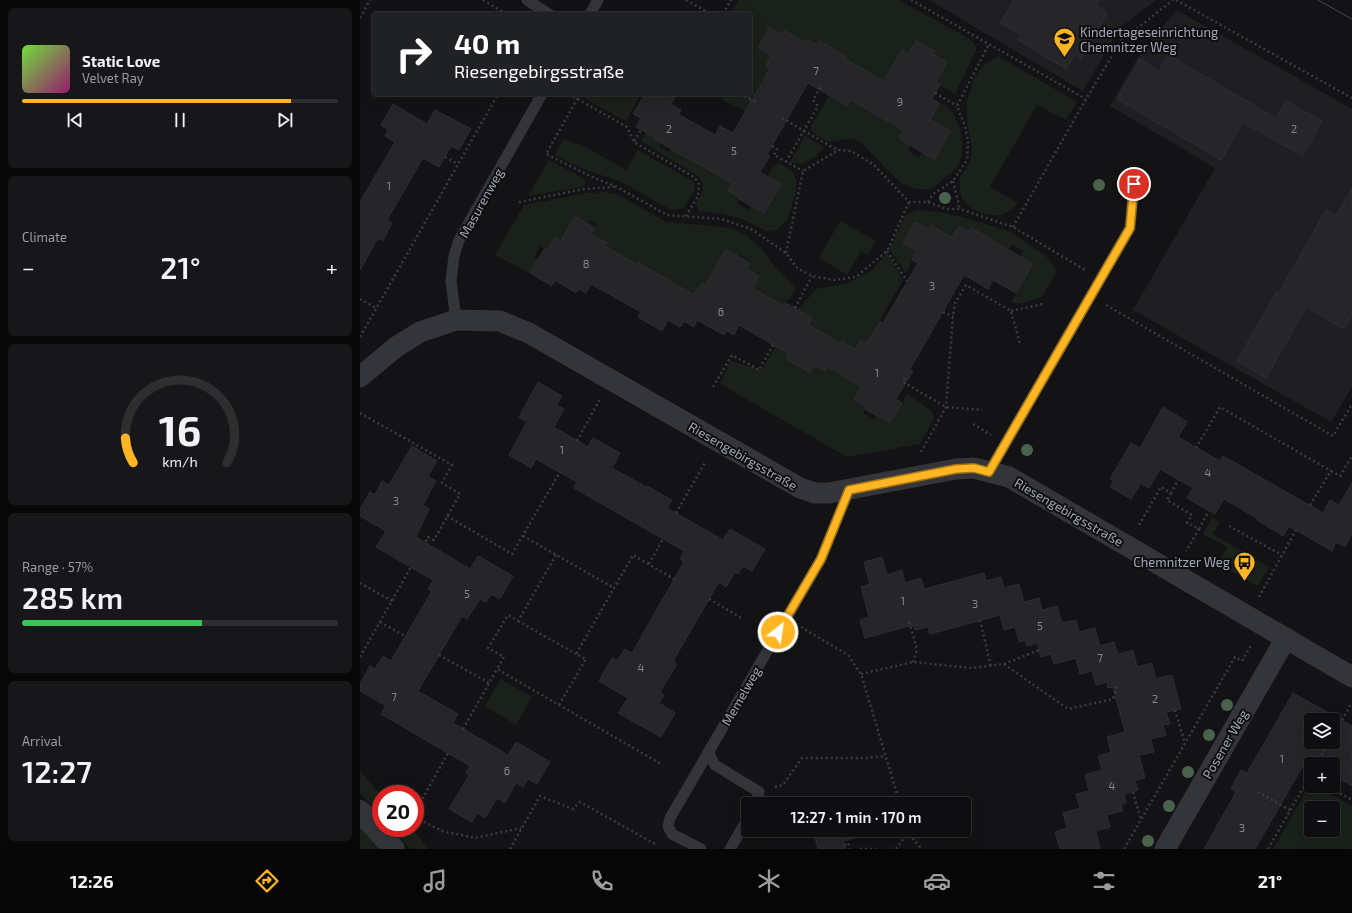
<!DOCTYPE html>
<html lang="en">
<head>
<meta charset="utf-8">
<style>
  :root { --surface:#0e0e10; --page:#171719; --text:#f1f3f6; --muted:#9b9c9f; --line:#2e2e30; --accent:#ffb622 }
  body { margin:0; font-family:"Exo 2",sans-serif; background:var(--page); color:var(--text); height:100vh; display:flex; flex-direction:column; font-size:15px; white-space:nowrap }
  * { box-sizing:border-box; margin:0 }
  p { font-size:13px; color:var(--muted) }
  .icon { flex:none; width:22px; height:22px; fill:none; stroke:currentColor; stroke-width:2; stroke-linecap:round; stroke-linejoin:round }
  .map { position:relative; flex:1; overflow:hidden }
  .panel { display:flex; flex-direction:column; gap:8px; padding:8px; background:#080809; width:360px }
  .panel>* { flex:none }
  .top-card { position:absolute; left:12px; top:12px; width:380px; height:84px; border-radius:4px; box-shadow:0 4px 16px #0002,0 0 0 1px var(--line); background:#202124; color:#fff; overflow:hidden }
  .buttons { position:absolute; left:944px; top:713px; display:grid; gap:8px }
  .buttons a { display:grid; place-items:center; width:36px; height:36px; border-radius:4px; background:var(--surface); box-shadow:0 4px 16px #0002,0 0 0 1px var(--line); font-size:20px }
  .speed { position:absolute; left:12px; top:785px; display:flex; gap:8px; font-size:20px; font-weight:700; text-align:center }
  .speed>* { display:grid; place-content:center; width:52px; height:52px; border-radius:50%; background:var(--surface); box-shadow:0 4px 16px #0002,0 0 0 1px var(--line); line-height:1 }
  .speed .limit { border:6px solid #d22; background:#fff; color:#111 }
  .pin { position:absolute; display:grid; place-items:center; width:34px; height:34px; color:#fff; margin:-17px; border:2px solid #fff; border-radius:50%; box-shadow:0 1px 4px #0007 }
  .me { position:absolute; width:44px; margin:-22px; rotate:30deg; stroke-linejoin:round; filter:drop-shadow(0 0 3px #0008) }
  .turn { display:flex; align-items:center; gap:14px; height:84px; padding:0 16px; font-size:18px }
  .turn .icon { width:52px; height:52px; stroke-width:2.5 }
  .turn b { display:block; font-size:28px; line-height:34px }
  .big { font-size:30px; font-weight:600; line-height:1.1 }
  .panel .card { flex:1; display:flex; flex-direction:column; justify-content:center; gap:6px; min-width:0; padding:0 14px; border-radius:6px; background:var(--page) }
  .panel .dial { align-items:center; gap:0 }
  .dial svg { height:104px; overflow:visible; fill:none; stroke:var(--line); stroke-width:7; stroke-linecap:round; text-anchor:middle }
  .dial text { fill:var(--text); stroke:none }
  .song { display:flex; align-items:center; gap:12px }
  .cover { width:48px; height:48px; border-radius:6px; background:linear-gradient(135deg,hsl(100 70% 55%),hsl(320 70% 35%)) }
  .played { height:4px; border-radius:2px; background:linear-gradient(90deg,var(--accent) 85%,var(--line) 85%) }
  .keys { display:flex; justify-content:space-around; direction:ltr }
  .heat { display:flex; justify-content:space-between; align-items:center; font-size:22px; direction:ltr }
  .charge { height:6px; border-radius:3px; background:linear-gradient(90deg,#34c759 57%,var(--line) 0) }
  .trip { position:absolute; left:381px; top:797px; width:230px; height:40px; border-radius:4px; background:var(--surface); box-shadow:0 4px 16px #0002,0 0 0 1px var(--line); font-weight:600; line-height:40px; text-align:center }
  .tabs { display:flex; height:64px; justify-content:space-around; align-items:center; background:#060606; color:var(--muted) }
  .tabs .icon { width:28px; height:28px }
  .tabs .current { color:var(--accent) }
  .tabs b { font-size:18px; color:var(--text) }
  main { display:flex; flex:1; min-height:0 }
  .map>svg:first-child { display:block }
  .built { fill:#1f1f22 }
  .green { fill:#19211a; fill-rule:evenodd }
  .building { fill:#262629; stroke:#2d2d32; fill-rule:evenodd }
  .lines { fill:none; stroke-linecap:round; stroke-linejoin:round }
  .path { stroke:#3a3c42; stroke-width:2.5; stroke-dasharray:2 3; stroke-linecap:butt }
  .service { stroke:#34353b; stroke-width:11 }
  .minor { stroke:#34353b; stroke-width:21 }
  .tertiary { stroke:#34353b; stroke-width:22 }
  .tram { stroke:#474950; stroke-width:1 }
  .tree { fill:#4b634d }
  .route-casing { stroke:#a67616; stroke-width:10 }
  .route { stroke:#ffb622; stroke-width:7 }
  .labels { text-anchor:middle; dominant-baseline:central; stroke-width:4; stroke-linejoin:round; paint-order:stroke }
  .number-label { font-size:11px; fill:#848893 }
  .poi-label { font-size:13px; fill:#a4a9b7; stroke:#0e0e10; text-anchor:start }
  .street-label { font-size:13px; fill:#a4a9b7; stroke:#0e0e10 }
</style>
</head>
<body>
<main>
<section class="panel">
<div class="card">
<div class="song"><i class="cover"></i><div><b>Static Love</b><p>Velvet Ray</p></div></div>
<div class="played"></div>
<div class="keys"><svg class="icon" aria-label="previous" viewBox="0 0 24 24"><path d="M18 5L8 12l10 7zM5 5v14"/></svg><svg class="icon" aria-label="pause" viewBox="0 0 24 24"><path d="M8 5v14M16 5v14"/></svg><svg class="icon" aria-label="next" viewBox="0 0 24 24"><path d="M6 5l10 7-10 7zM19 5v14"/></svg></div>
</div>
<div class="card"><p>Climate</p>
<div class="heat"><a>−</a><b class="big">21°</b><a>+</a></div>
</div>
<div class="card dial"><svg viewBox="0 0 100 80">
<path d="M14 69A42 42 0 1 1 86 69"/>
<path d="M14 69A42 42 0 0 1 8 50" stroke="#ffb622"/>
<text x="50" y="56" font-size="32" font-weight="700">16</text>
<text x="50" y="72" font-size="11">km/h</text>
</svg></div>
<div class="card"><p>Range · 57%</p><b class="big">285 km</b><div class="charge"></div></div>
<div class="card"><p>Arrival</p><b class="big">12:27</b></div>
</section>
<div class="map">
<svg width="992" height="849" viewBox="0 0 992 849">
  <rect width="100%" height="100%" fill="#131315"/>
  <!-- built -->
  <g class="built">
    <path d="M569,0H796L760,28L723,91Z"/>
    <path d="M817,10L992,109V387L971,422L773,310L855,168L750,106L781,52Z"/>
  </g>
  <!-- green -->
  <g class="green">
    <path d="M379,0H538L610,39L616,46V51L595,94L570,80L580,75L587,62L573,54L574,51L556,41L548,54L541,51L522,85L485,59L486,55L460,41L457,45L448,40L447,43L425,31L422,35L410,28L398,48L411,56L406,66L410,68L397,89L402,92L390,113L364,101L360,94H390V14H370Z"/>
    <path d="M638,56L717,102L706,120L677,105L630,187L658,203C654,207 651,211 646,213C632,219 609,212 602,198C600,193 600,185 599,179L610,162L612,147L607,122V100L615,76L625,64Z"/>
    <path d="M228,94H281L266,121L225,99Z"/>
    <path d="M469,96L487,106L491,100L525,120L551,117L539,138L551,145L548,151L559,158L561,153L574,160L591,131L567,118L574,112L579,103C583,105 588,106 590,109C601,123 608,151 597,167C594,171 589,174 585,177C580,182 575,188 568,189C538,194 520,157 500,142C488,134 478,144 467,141C462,139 456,134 451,131V126Z"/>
    <path d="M286,132L295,137L294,139L301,143L299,147L309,152L312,148L380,170L368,191L380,198L377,203L388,210L391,206L404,213L421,184L408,176L411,169L419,163L433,172L437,181L436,191L428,219L416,231L410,232L402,229L383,219L363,214L339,211L336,204C341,192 347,188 338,176L281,141Z"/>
    <path d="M445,136L465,147C454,158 446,167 430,162Z"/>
    <path d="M203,139L222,145L266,170L278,150L332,181L335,184V189L324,208L314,210L309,209L264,183L218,167L195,155Z"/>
    <path d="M189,160L223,178L226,182L221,187L168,196Z"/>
    <path d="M244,192L257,194L306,222L363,227L378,231L387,236L400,247L415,267L436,288L424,306L401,293L389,292L387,269L391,261L380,255L379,257L366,249L353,271L366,278L358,292L342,283L334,295L301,284L304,277L279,262L277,265L245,246L246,243L231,234L236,224L229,220L227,223L215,216L207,230L206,244L195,238L188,250L180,246L174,257L178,260L170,273L135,255L164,205L227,193Z"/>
    <path d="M559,210L582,212L616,221L651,232L686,256L697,271L682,297L663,303H651L673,264L660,256L663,251L652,245L649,249L612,228L610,232L592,238L571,226L569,229L555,222L543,243L556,251L546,274L529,249L546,215L551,212Z"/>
    <path d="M480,221L516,241L508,255L501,251L487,275L459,258Z"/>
    <path d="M527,253L543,280L507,343L501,340L495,349L482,341L480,345L468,339L469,337L448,325L438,310L456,289L488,283L511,271Z"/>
    <path d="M415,347L429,354L426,359L449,373L454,365L465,371L470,363L502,387L506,407L503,413L514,419L517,416L531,423L547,394L572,411L574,418L560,444L487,457L360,384L371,361L402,370Z"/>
    <path d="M852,517L860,522L853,534L909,567L898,586L858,564L867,547L843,534Z"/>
    <path d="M141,679L172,697L156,725L125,706Z"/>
    <path d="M0,771L21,795V816L0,793Z"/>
    <path d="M951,783V786H958L992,806V849H913ZM951,808H973V830H951Z"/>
    <path d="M0,823L23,849H0Z"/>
    <path d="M32,828H51L69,849H50Z"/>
  </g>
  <!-- building -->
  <g class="building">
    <path d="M654,0H739L736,6L747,13L721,59L714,55L706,69L658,40L661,35L640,23Z"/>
    <path d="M410,27L422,35L425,31L447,43L448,40L457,45L460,41L486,56L485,59L524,81L542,50L548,54L556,41L575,51L573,54L587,62L576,82L580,85L572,99L579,103L570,120L591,131L574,160L539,138L543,130L491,100L487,106L448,83L407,154L410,156L400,172L421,184L404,213L379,199L380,198L368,191L372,183L294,139L295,137L276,127L281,118L273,114L285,94H317L311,104L321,110L318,114L355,135L360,126L373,133L410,68L406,66L411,56L398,48Z"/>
    <path d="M808,55L916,118L926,101L962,121L942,156L883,122L861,160L757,99L780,59L799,71Z"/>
    <path d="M33,104L67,124L75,110L111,129L99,150L91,146L79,167L63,158L27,220L32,223L23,241L18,238L0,270V202L35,142L25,136L28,130L21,125Z"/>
    <path d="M992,188V315L984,329L946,307L906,378L877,361L917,291L919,293L966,210L976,215Z"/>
    <path d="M215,216L235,228L231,234L247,243L245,246L277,265L278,262L334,295L342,283L345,285L366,249L390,263L387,269L399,276L392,288L424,306L426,303L452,318L448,325L481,344L482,341L495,349L501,340L507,343L520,321L523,323L558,263L552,260L556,251L543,243L555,222L569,229L571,225L592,238L599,226L610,232L612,228L673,264L656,293L633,280L628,289L604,275L550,369L553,371L536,399L542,403L530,423L505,409L506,407L494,400L502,387L468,367L465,371L454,365L450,373L426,359L429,354L379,325L374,335L367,331L364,335L337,320L334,327L324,321L320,327L308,320L302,331L278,317L281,312L231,284L226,293L219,289L216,293L195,280L192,286L170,273L185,248L188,250L195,237L201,241Z"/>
    <path d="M178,382L202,396L196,405L204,409L194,427L228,447L233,438L260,453L252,468L286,487L287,486L312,500L307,508L363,540L370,529L405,549L392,571L383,566L378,574L375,572L366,587L359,582L313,661L317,664L300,692L304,695L299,703L315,713L301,737L258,713L268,698L239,681L252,658L257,661L265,649L272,653L324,562L320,559L324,551L214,488L217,482L176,459L171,468L149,455L167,422L159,417Z"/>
    <path d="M803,407L827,422L818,437L860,461L863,456L963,513L970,500L979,505L992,483V534L985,547L976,542L972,551L929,526L923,536L897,520L898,519L864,499L855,514L827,498L833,488L800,469L789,488L781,483L771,499L750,487L754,481L750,479L771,443L780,448Z"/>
    <path d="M52,446L77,461L68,476L76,481L63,505L69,509L56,537L110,569L118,556L153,576L140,599L131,594L126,602L120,599L107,619L102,616L58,691L98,714L93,723L148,755L156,742L190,762L177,784L168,779L163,787L156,783L145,803L137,798L125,818L117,813L112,822L89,809L109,775L106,773L110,766L21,714L26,706L0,691V684L10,666L15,669L23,656L31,661L72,591L68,589L73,580L16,547L26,531L0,516V509L10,492L15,495L22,481L29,485Z"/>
    <path d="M522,557L527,575L542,570L545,583L561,578L564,589L624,573L626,581L641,577L644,588L659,584L664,602L679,598L682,610L697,606L702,623L716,620L719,632L735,628L740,646L754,642L758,654L773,650L777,667L792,663L796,679L812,675L821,709L806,712L810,724L803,725L806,735L791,739L794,752L779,755L785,778L775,780L778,790L764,794L766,803L761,805L763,811L747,815L750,827L736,831L740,849H700L695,832L707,828L703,813L720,808L716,794L729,791L725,775L742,770L738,756L751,752L747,737L765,732L753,687L748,688L747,682L736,685L732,671L720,674L716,658L694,664L691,654L681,657L677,643L667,646L665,640L659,642L655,627L644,630L640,615L570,634L568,627L555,630L553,625L505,638L500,620L509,617L501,587L510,584L504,562Z"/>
    <path d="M933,693L992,726V786L973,775V764H944L895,849H844L876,792L871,789L876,779L881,770L887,773ZM951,720H973V742H951Z"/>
    <path d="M493,799L495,804L503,802V804H475Z"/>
    <path d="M453,830H510L511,833L483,841L486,849H458Z"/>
  </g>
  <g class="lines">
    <!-- path -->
    <g class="path">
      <path d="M123,0L146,14"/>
      <path d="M326,0L351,14"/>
      <path d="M551,0L726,99"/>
      <path d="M816,0L992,98"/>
      <path d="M363,14L371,0"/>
      <path d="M0,18L10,0"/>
      <path d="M575,93L597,106"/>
      <path d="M209,94L267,127L274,142L334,177L339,184L338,196L326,216"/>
      <path d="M220,94L186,154L230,176L257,187L307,215L361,219L391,229L426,253L437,268L452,276L474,280L496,277L527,251L549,202"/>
      <path d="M380,94L396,102"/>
      <path d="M422,118L477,150L491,151L514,165L549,202H568L587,209H600L653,227L725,270"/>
      <path d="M274,141L281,130"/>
      <path d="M412,146L417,149L414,155L443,171"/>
      <path d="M85,157L98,164"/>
      <path d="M426,162L458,106L453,100L462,85"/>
      <path d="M593,181L600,209"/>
      <path d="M159,202L224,189L255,187"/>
      <path d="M568,202L573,194L593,181L607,160L608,142L605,126L597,106L629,44"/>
      <path d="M653,227L726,99L761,41L813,0"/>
      <path d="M527,251L547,281"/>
      <path d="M426,253L443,171L477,151"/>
      <path d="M0,299L16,308"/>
      <path d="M746,305L973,436L992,404"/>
      <path d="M435,308L452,276"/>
      <path d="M651,311L683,304"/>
      <path d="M583,312L593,316"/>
      <path d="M0,337L138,94"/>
      <path d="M545,378L543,382L586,407L622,410"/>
      <path d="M353,387L372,355L399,370L413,345"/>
      <path d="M0,413L92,465L82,483L100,494L74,540L68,537L65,543"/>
      <path d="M613,424L631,435"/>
      <path d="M217,441L240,399"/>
      <path d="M836,448L860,407L971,471"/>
      <path d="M561,452L586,407L593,316L595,303L606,285L651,311L660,344"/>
      <path d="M811,493L807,500L832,515L827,523L839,529L826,551"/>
      <path d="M950,505L971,471L980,476L992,456"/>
      <path d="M316,513L346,461"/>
      <path d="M87,516L152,554L200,472"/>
      <path d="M779,525L801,487L811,493L818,480"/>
      <path d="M869,526L922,555"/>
      <path d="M839,529L849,511"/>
      <path d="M163,536L254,588"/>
      <path d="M196,555L158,621L148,615L128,648L144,657L137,669L301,764"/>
      <path d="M289,564L303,539"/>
      <path d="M0,583L32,601"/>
      <path d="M899,597L936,530"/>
      <path d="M349,599L383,619"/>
      <path d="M620,620L631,667"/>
      <path d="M158,621L216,654"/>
      <path d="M20,622L45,636"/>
      <path d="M549,622L557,649L553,662"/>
      <path d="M441,627L488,655L501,674L540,804"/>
      <path d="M79,655L129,683"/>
      <path d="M0,657L51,567"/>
      <path d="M644,664L679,650"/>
      <path d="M501,674L553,662L612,668L644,664L708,709L753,699L757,686"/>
      <path d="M199,705L226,659L216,654L273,555L314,579"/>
      <path d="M815,710L825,743"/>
      <path d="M982,720L992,702"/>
      <path d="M103,729L137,669"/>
      <path d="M957,764L969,742"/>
      <path d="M967,786L992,800"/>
      <path d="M415,787L423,785L442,758H506L526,756"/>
      <path d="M773,792L781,820"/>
      <path d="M898,792L930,810"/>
      <path d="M55,812L88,753"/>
      <path d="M55,817L82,831L115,838L161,828"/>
      <path d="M547,830L548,833L562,849"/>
      <path d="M484,845L488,843L490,849"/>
      <path d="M150,849L180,796L213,809L220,802L297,845"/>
      <path d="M500,849H516"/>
      <path d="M536,849L548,833"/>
      <path d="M764,849L875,657L882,661L891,645"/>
      <path d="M908,849L950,776L951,777"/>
    </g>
    <!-- service -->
    <g class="service">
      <path d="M167,0L189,14"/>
      <path d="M230,14L238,0"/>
      <path d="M96,320L91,281L94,256L99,240L182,94"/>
      <path d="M629,472L770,228L774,184"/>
      <path d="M348,752L355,765L399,792L396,804"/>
      <path d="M341,849L312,834L308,826L310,818L461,559L489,490"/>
      <path d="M370,849L388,818"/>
    </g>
    <!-- minor -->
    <g class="minor">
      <path d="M0,377L36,347L60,332L96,320L140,321L169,333L440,488L455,493H469L596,469L614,468L649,477L992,677"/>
      <path d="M805,849L926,638"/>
    </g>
    <!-- tertiary -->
    <path class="tertiary" d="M0,811L34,849"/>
    <!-- tram -->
    <path class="tram" d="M958,0L992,19"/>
  </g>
  <!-- trees -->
  <g class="tree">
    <circle cx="739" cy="185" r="6"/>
    <circle cx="585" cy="198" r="6"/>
    <circle cx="667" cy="450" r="6"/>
    <circle cx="867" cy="705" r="6"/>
    <circle cx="849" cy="735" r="6"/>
    <circle cx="828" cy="772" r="6"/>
    <circle cx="809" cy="806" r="6"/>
    <circle cx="788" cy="841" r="6"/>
  </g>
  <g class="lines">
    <defs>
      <path id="route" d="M418,632L461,559L489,490L596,469L614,468L629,472L770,228L774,184"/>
    </defs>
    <!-- route casing -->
    <use href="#route" class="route-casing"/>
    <!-- route -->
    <use href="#route" class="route"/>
  </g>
  <!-- icons -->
  <defs>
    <symbol id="school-pin" viewBox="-11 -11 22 30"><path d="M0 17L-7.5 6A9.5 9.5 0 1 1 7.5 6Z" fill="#ffb622" stroke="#0e0e10"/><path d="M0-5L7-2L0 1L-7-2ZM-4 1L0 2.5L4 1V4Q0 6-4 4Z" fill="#111"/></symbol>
    <symbol id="bus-pin" viewBox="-11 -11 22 30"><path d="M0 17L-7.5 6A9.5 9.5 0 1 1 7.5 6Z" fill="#ffb622" stroke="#0e0e10"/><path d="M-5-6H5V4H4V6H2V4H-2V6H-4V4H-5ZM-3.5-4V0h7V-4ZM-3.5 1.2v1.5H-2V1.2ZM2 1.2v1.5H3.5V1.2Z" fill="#111"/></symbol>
  </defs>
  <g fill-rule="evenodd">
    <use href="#school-pin" x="692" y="26" width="25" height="34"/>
    <use href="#bus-pin" x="872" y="550" width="25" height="34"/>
  </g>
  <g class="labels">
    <!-- number labels -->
    <g class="number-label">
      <text x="456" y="70">7</text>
      <text x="540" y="101">9</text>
      <text x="309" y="128">2</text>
      <text x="934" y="128">2</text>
      <text x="374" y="150">5</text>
      <text x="29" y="185">1</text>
      <text x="226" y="263">8</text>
      <text x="572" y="285">3</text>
      <text x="361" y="311">6</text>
      <text x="517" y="372">1</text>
      <text x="202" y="449">1</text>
      <text x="848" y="472">4</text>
      <text x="36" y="500">3</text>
      <text x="107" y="593">5</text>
      <text x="543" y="600">1</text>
      <text x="615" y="603">3</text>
      <text x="680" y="625">5</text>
      <text x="740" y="657">7</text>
      <text x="281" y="667">4</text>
      <text x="34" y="696">7</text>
      <text x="795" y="698">2</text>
      <text x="922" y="758">1</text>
      <text x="147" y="770">6</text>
      <text x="752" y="785">4</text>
      <text x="882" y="827">3</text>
    </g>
    <!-- poi labels -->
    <g class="poi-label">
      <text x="720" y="32">Kindertageseinrichtung<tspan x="720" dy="15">Chemnitzer Weg</tspan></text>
      <text x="870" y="562" text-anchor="end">Chemnitzer Weg</text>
    </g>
    <!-- street labels -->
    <g class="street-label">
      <text transform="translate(121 203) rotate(-61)">Masurenweg</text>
      <text transform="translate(383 456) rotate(30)">Riesengebirgsstraße</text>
      <text transform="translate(709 512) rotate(30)">Riesengebirgsstraße</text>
      <text transform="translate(381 696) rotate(-60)">Memelweg</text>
      <text transform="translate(865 744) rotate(-60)">Posener Weg</text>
    </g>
  </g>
</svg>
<div class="buttons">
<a><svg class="icon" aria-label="layers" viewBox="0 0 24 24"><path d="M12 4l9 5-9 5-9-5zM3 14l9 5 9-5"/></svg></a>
<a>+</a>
<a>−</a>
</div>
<div class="speed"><div class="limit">20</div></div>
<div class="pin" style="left:774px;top:184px;background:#d93025"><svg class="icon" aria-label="arrive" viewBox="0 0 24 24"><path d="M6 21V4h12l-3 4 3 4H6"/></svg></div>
<svg class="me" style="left:418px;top:632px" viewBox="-20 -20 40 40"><circle r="17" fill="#ffb622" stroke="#fff" stroke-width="3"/><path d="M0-11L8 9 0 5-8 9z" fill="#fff"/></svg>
<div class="trip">12:27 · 1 min · 170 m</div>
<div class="top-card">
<div class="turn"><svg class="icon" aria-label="right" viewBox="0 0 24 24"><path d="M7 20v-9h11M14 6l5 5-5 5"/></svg><div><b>40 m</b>Riesengebirgsstraße</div></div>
</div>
</div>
</main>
<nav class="tabs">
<b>12:26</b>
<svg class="icon current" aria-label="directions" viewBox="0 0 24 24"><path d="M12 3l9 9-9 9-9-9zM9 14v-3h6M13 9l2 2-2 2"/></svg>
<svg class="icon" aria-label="music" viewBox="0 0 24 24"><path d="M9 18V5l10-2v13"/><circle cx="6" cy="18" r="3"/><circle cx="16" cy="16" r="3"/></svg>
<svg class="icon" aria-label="phone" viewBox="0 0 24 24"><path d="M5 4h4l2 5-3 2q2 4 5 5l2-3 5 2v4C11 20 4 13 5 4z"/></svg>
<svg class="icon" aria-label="climate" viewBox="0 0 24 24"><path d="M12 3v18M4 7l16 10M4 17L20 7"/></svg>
<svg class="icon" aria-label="car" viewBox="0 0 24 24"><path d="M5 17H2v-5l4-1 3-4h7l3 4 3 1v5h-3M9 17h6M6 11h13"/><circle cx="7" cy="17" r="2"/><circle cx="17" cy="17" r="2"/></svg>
<svg class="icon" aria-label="filters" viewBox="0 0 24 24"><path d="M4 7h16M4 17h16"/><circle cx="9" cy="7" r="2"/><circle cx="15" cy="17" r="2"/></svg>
<b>21°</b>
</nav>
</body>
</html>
